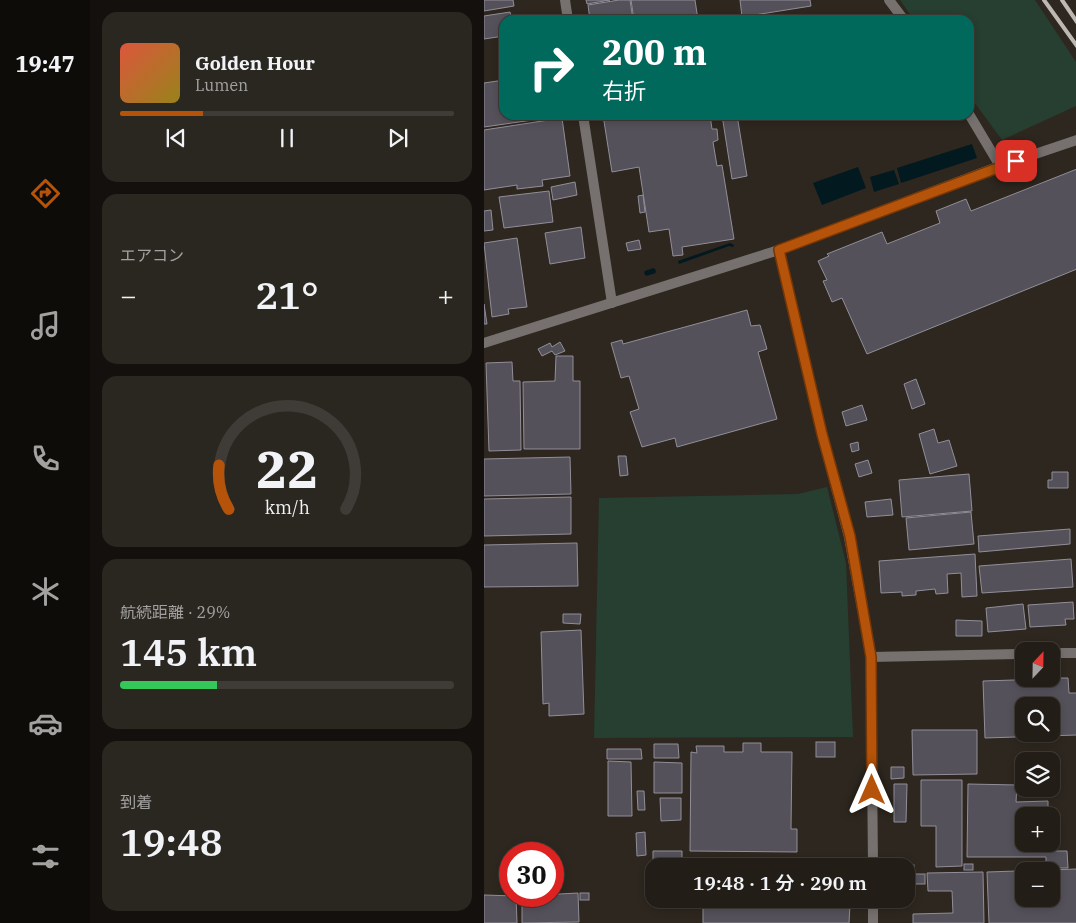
<!DOCTYPE html>
<html lang="ja">
<head>
<meta charset="utf-8">
<style>
  :root { --surface:#221d17; --page:#2a2620; --text:#f1f3f6; --muted:#a2a2a1; --line:#3f3b36; --accent:#b45309 }
  body { margin:0; font-family:"IBM Plex Serif","Noto Sans JP",serif; background:var(--page); color:var(--text); height:100vh; display:flex; flex-direction:column; font-size:19px; white-space:nowrap }
  * { box-sizing:border-box; margin:0 }
  p { font-size:16px; color:var(--muted) }
  .icon { flex:none; width:28px; height:28px; fill:none; stroke:currentColor; stroke-width:2; stroke-linecap:round; stroke-linejoin:round }
  .map { position:relative; flex:1; overflow:hidden }
  .drawer { display:flex; flex-direction:column; gap:12px; padding:12px; background:#13100d; width:394px }
  .drawer>* { flex:none }
  .banner { position:absolute; left:15px; top:15px; width:475px; height:105px; border-radius:15px; box-shadow:0 2px 8px #0003,0 0 0 1px var(--line); background:#00695c; color:#fff; overflow:hidden }
  .needle { width:32px; rotate:22deg }
  .buttons { position:absolute; left:531px; top:642px; display:grid; gap:10px }
  .buttons a { display:grid; place-items:center; width:45px; height:45px; border-radius:10px; background:var(--surface); box-shadow:0 2px 8px #0003,0 0 0 1px var(--line); font-size:25px }
  .speed { position:absolute; left:15px; top:842px; display:flex; gap:10px; font-size:25px; font-weight:700; text-align:center }
  .speed>* { display:grid; place-content:center; width:65px; height:65px; border-radius:50%; background:var(--surface); box-shadow:0 2px 8px #0003,0 0 0 1px var(--line); line-height:1 }
  .speed .limit { border:8px solid #d22; background:#fff; color:#111 }
  .pin { position:absolute; display:grid; place-items:center; width:42px; height:42px; color:#fff; margin:-21px; border-radius:10px; box-shadow:0 2px 8px #0006 }
  .me { position:absolute; width:55px; margin:-28px; rotate:0deg; stroke-linejoin:round; filter:drop-shadow(0 0 4px #0008) }
  .turn { display:flex; align-items:center; gap:18px; height:105px; padding:0 20px; font-size:22px }
  .turn .icon { width:65px; height:65px; stroke-width:2.5 }
  .turn b { display:block; font-size:35px; line-height:42px }
  .big { font-size:38px; font-weight:600; line-height:1.1 }
  .drawer .widget { flex:1; display:flex; flex-direction:column; justify-content:center; gap:8px; min-width:0; padding:0 18px; border-radius:15px; background:var(--page) }
  .drawer .dial { align-items:center; gap:0 }
  .dial svg { height:130px; overflow:visible; fill:none; stroke:var(--line); stroke-width:7; stroke-linecap:round; text-anchor:middle }
  .dial text { fill:var(--text); stroke:none }
  .song { display:flex; align-items:center; gap:15px }
  .cover { width:60px; height:60px; border-radius:8px; background:linear-gradient(135deg,hsl(10 70% 55%),hsl(50 70% 35%)) }
  .played { height:5px; border-radius:2px; background:linear-gradient(90deg,var(--accent) 25%,var(--line) 25%) }
  .keys { display:flex; justify-content:space-around; direction:ltr }
  .heat { display:flex; justify-content:space-between; align-items:center; font-size:28px; direction:ltr }
  .charge { height:8px; border-radius:4px; background:linear-gradient(90deg,#34c759 29%,var(--line) 0) }
  .trip { position:absolute; left:161px; top:858px; width:270px; height:50px; border-radius:15px; background:var(--surface); box-shadow:0 2px 8px #0003,0 0 0 1px var(--line); font-weight:600; line-height:50px; text-align:center }
  main { display:flex; flex:1; min-height:0 }
  .dock { display:flex; flex-direction:column; width:90px; justify-content:space-around; align-items:center; background:#0e0c09; color:var(--muted) }
  .dock .icon { width:35px; height:35px }
  .dock .on { color:var(--accent) }
  .dock b { font-size:22px; color:var(--text) }
  .map>svg:first-child { display:block }
  .green { fill:#263f31 }
  .water { fill:#021920 }
  .lines { fill:none; stroke-linecap:round; stroke-linejoin:round }
  .stream { stroke:#021920; stroke-width:5.5 }
  .building { fill:#55515b; stroke:#928e99; fill-rule:evenodd }
  .minor { stroke:#76716e; stroke-width:10 }
  .rail { stroke:#bdb8b2; stroke-width:4 }
  .route-casing { stroke:#753606; stroke-width:12 }
  .route { stroke:#b45309; stroke-width:9 }
</style>
</head>
<body>
<main>
<nav class="dock">
<b>19:47</b>
<svg class="icon on" aria-label="directions" viewBox="0 0 24 24"><path d="M12 3l9 9-9 9-9-9zM9 14v-3h6M13 9l2 2-2 2"/></svg>
<svg class="icon" aria-label="music" viewBox="0 0 24 24"><path d="M9 18V5l10-2v13"/><circle cx="6" cy="18" r="3"/><circle cx="16" cy="16" r="3"/></svg>
<svg class="icon" aria-label="phone" viewBox="0 0 24 24"><path d="M5 4h4l2 5-3 2q2 4 5 5l2-3 5 2v4C11 20 4 13 5 4z"/></svg>
<svg class="icon" aria-label="climate" viewBox="0 0 24 24"><path d="M12 3v18M4 7l16 10M4 17L20 7"/></svg>
<svg class="icon" aria-label="car" viewBox="0 0 24 24"><path d="M5 17H2v-5l4-1 3-4h7l3 4 3 1v5h-3M9 17h6M6 11h13"/><circle cx="7" cy="17" r="2"/><circle cx="17" cy="17" r="2"/></svg>
<svg class="icon" aria-label="filters" viewBox="0 0 24 24"><path d="M4 7h16M4 17h16"/><circle cx="9" cy="7" r="2"/><circle cx="15" cy="17" r="2"/></svg>
</nav>
<section class="drawer">
<div class="widget">
<div class="song"><i class="cover"></i><div><b>Golden Hour</b><p>Lumen</p></div></div>
<div class="played"></div>
<div class="keys"><svg class="icon" aria-label="previous" viewBox="0 0 24 24"><path d="M18 5L8 12l10 7zM5 5v14"/></svg><svg class="icon" aria-label="pause" viewBox="0 0 24 24"><path d="M8 5v14M16 5v14"/></svg><svg class="icon" aria-label="next" viewBox="0 0 24 24"><path d="M6 5l10 7-10 7zM19 5v14"/></svg></div>
</div>
<div class="widget"><p>エアコン</p>
<div class="heat"><a>−</a><b class="big">21°</b><a>+</a></div>
</div>
<div class="widget dial"><svg viewBox="0 0 100 80">
<path d="M14 69A42 42 0 1 1 86 69"/>
<path d="M14 69A42 42 0 0 1 8 42" stroke="#b45309"/>
<text x="50" y="56" font-size="32" font-weight="700">22</text>
<text x="50" y="72" font-size="11">km/h</text>
</svg></div>
<div class="widget"><p>航続距離 · 29%</p><b class="big">145 km</b><div class="charge"></div></div>
<div class="widget"><p>到着</p><b class="big">19:48</b></div>
</section>
<div class="map">
<svg width="593" height="923" viewBox="0 0 593 923">
  <rect width="100%" height="100%" fill="#2d271f"/>
  <!-- green -->
  <g class="green">
    <path d="M416,0H551L592,62V106L518,140L485,95V20H430Z"/>
    <path d="M343,487L362,563L369,737L110,738L115,498L314,494Z"/>
  </g>
  <!-- water -->
  <g class="water">
    <path d="M488,144L493,158L417,183L413,168Z"/>
    <path d="M374,167L382,188L338,205L329,183Z"/>
    <path d="M410,170L415,184L390,192L386,177Z"/>
    <path d="M246,243L250,245L249,247L245,246L195,264L194,261Z"/>
  </g>
  <g class="lines">
    <!-- stream -->
    <path class="stream" d="M163,273L169,271"/>
  </g>
  <!-- building -->
  <g class="building">
    <path d="M0,0H29L30,6L0,11Z"/>
    <path d="M102,0H126L103,4Z"/>
    <path d="M135,0H146L149,20H106L104,5Z"/>
    <path d="M147,0H211L214,20H150Z"/>
    <path d="M256,0H326L327,6L258,17Z"/>
    <path d="M26,12L28,20H20V36L0,39V16Z"/>
    <path d="M20,80V115H84L0,127V83Z"/>
    <path d="M119,115H226L228,129H233L234,140L229,142L233,166L238,165L250,239L198,247L199,255L189,256L185,229L165,232L155,167L128,172Z"/>
    <path d="M238,115H253L263,176L248,179Z"/>
    <path d="M78,118L86,176L58,180L59,186L33,189V185L0,190V130Z"/>
    <path d="M593,169V269L383,354L358,298L348,302L339,281L343,280L334,261L345,256L343,254L398,232L403,244L456,223L452,211L482,199L487,211Z"/>
    <path d="M91,182L93,195L69,200L67,187Z"/>
    <path d="M65,191L69,222L20,228L15,197Z"/>
    <path d="M159,195L161,212L156,213L154,196Z"/>
    <path d="M7,210L9,230L0,231V211Z"/>
    <path d="M97,227L101,258L66,264L61,233Z"/>
    <path d="M33,238L43,307L24,309L25,314L8,317L0,243Z"/>
    <path d="M155,240L157,249L144,251L142,243Z"/>
    <path d="M0,304L3,324H0Z"/>
    <path d="M263,310L267,326L276,325L283,349L274,352L293,419L193,447L191,438L158,447L146,412L155,409L145,376L137,378L127,343L138,340L139,344Z"/>
    <path d="M76,342L81,351L71,355L68,351L58,356L54,349L66,343L68,347Z"/>
    <path d="M72,356H89V381H96V449H40L39,382L71,381Z"/>
    <path d="M28,362L29,381H36L37,450L5,451L2,363Z"/>
    <path d="M432,379L441,404L428,409L420,384Z"/>
    <path d="M378,405L383,420L362,426L358,412Z"/>
    <path d="M450,429L454,443L465,440L473,466L446,474L435,434Z"/>
    <path d="M374,442L375,450L368,452L366,444Z"/>
    <path d="M134,456H142L144,475L136,476Z"/>
    <path d="M86,457L87,494L0,496V459Z"/>
    <path d="M384,460L388,473L375,477L371,464Z"/>
    <path d="M568,472H584V488H564V480H568Z"/>
    <path d="M485,474L488,511L418,517L415,480Z"/>
    <path d="M87,497V534L0,536V499Z"/>
    <path d="M407,499L409,515L383,517L381,502Z"/>
    <path d="M487,512L490,544L425,550L422,518Z"/>
    <path d="M586,529V544L495,552L494,536Z"/>
    <path d="M93,543L94,586L0,587V545Z"/>
    <path d="M491,554L493,596L478,597L477,573L463,574L464,593L452,594L451,589L432,591V595L418,596V592L397,593L395,561Z"/>
    <path d="M587,559L589,587L498,593L495,566Z"/>
    <path d="M589,602L590,619H581L582,625L546,627L544,605Z"/>
    <path d="M539,604L542,629L504,632L502,608Z"/>
    <path d="M79,614H97L96,624L79,623Z"/>
    <path d="M472,620L498,621V636H472Z"/>
    <path d="M97,630L100,714L65,716V703L59,704L57,632Z"/>
    <path d="M572,678H584L585,693H593V735L501,738L499,681L561,679V681H571ZM540,706H568V734H540Z"/>
    <path d="M428,730H493V774L429,775Z"/>
    <rect x="332" y="742" width="19" height="15"/>
    <path d="M259,743H277V752H308L307,829H313V852L206,851L207,752L213,753L212,746H240V752H259Z"/>
    <path d="M170,744H194L195,758H170Z"/>
    <path d="M123,749H157L158,759H123Z"/>
    <path d="M124,761L147,762L148,816H124Z"/>
    <path d="M170,762L198,763V793H170Z"/>
    <path d="M407,767H420V778L407,779Z"/>
    <path d="M437,780H478V866L452,867V826H437Z"/>
    <path d="M410,784H423L422,822H410Z"/>
    <path d="M484,784L533,785L532,802L564,801V816H540V844H564V851H583L584,868H562V857H483Z"/>
    <path d="M153,791H160L161,810H154Z"/>
    <path d="M176,798H197V820L177,821Z"/>
    <path d="M161,832L162,855L153,856L152,833Z"/>
    <path d="M169,851H198V864H219V866H170L169,878Z"/>
    <rect x="480" y="864" width="9" height="6"/>
    <rect x="423" y="865" width="7" height="5"/>
    <path d="M593,869V923H505L503,872ZM540,871H568V899H540Z"/>
    <rect x="422" y="872" width="7" height="13"/>
    <path d="M499,872L500,923H429V914L469,913L468,891H444L443,873Z"/>
    <rect x="431" y="874" width="10" height="10"/>
    <path d="M94,893L95,922L38,923V896Z"/>
    <rect x="96" y="893" width="9" height="7"/>
    <path d="M0,895L32,896L33,923H0Z"/>
    <path d="M219,899H362V904L366,905L365,923H219Z"/>
  </g>
  <g class="lines">
    <!-- minor -->
    <g class="minor">
      <path d="M81,0L84,20"/>
      <path d="M405,0L420,20"/>
      <path d="M485,114L516,166"/>
      <path d="M99,115L128,303"/>
      <path d="M295,250L338,434L365,537L387,657L389,866"/>
      <path d="M0,343L295,250L516,166L593,140"/>
      <path d="M568,653H593"/>
      <path d="M387,657L540,654"/>
      <path d="M389,899V923"/>
    </g>
    <!-- rail -->
    <g class="rail">
      <path d="M560,0L593,46"/>
      <path d="M578,0L593,22"/>
    </g>
  </g>
  <g class="lines">
    <defs>
      <path id="route" d="M388,790L387,657L366,536L338,434L295,250L532,161"/>
    </defs>
    <!-- route casing -->
    <use href="#route" class="route-casing"/>
    <!-- route -->
    <use href="#route" class="route"/>
  </g>
</svg>
<div class="buttons">
<a><svg class="needle" viewBox="-14 -14 28 28"><path d="M0-13l5 13h-10z" fill="#e53935"/><path d="M0 13l5-13h-10z" fill="#a2a2a1"/></svg></a>
<a><svg class="icon" aria-label="search" viewBox="0 0 24 24"><circle cx="10" cy="10" r="6"/><path d="M15 15l6 6"/></svg></a>
<a><svg class="icon" aria-label="layers" viewBox="0 0 24 24"><path d="M12 4l9 5-9 5-9-5zM3 14l9 5 9-5"/></svg></a>
<a>+</a>
<a>−</a>
</div>
<div class="speed"><div class="limit">30</div></div>
<div class="pin" style="left:532px;top:161px;background:#d93025"><svg class="icon" aria-label="arrive" viewBox="0 0 24 24"><path d="M6 21V4h12l-3 4 3 4H6"/></svg></div>
<svg class="me" style="left:388px;top:790px" viewBox="-20 -20 40 40"><path d="M0-17L14 15 0 8-14 15z" fill="#b45309" stroke="#fff" stroke-width="4"/></svg>
<div class="trip">19:48 · 1 分 · 290 m</div>
<div class="banner">
<div class="turn"><svg class="icon" aria-label="right" viewBox="0 0 24 24"><path d="M7 20v-9h11M14 6l5 5-5 5"/></svg><div><b>200 m</b>右折</div></div>
</div>
</div>
</main>
</body>
</html>
